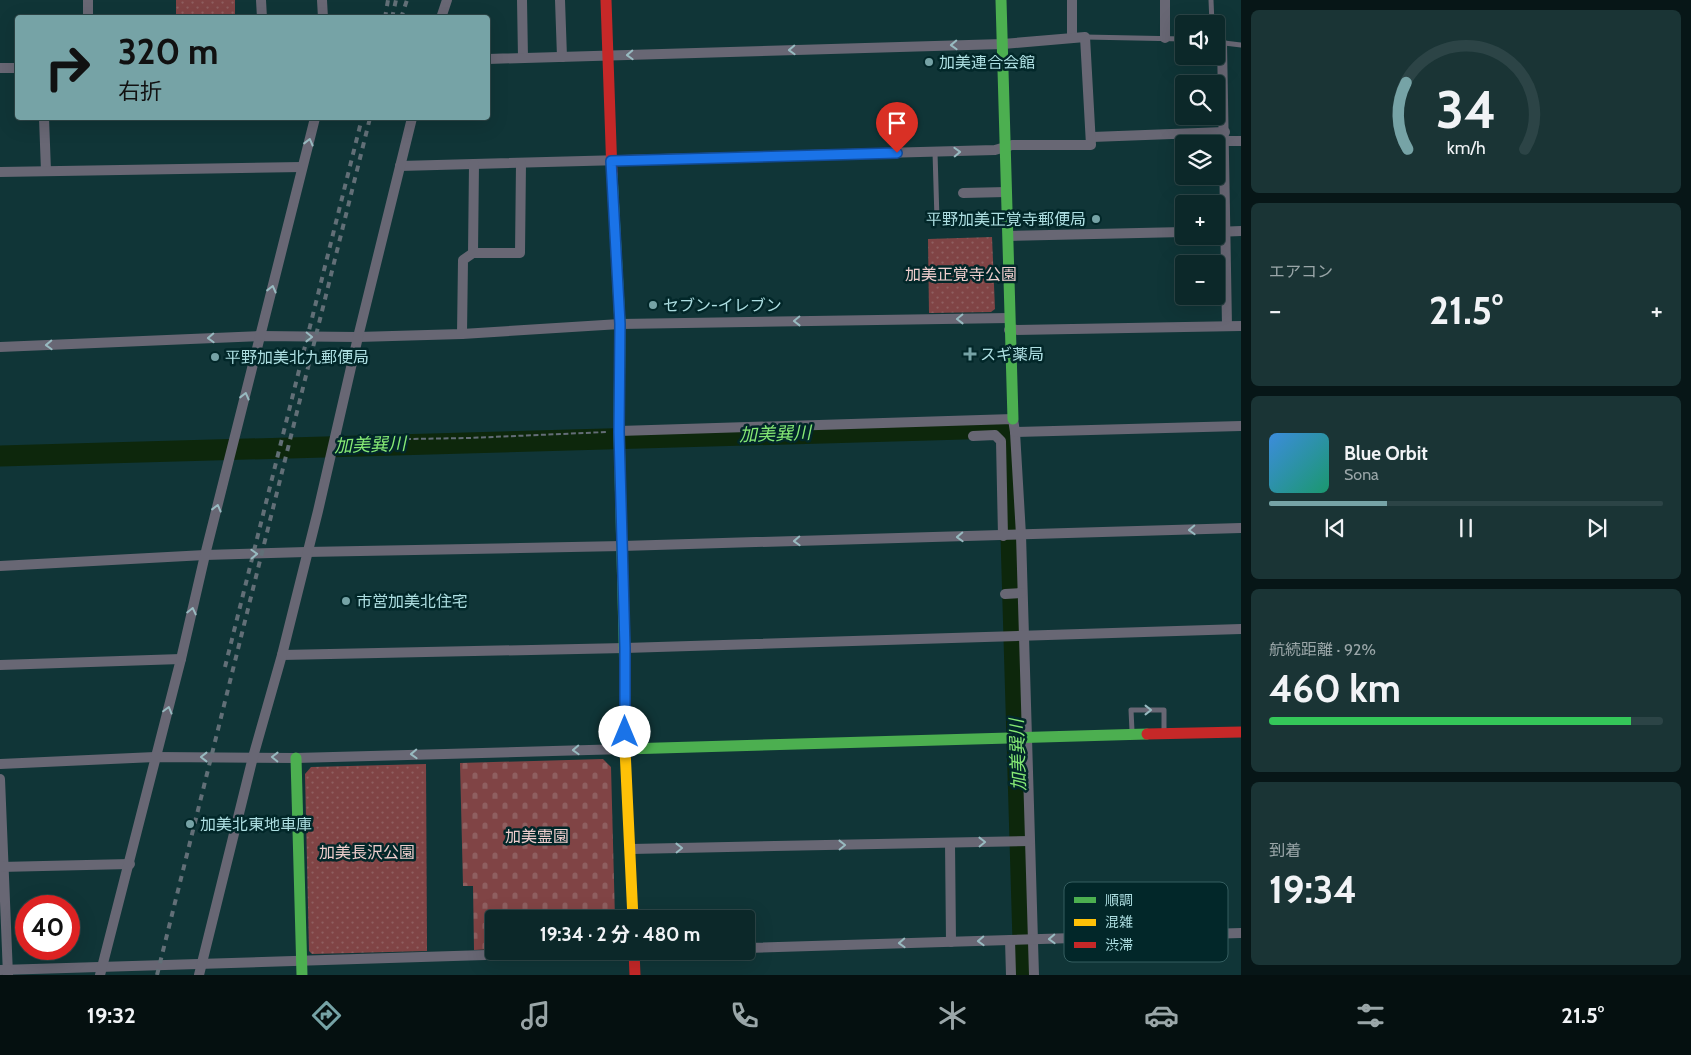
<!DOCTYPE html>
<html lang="ja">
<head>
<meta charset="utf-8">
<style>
  :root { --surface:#0c2829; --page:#1a3435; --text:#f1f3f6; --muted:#9aa6a8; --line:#2c4446; --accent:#76a3a6 }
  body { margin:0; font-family:Cabin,"Noto Sans JP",sans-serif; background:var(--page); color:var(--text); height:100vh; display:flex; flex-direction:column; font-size:19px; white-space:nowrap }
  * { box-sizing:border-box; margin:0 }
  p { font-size:16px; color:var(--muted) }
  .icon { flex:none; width:28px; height:28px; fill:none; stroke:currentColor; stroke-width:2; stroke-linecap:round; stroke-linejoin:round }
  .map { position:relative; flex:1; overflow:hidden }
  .details { display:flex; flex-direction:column; gap:10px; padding:10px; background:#071617; width:450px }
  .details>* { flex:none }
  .banner { position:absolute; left:15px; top:15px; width:475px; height:105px; border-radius:5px; box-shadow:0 5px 20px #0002,0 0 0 1px var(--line); background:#76a3a6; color:#111; overflow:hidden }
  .fabs { position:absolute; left:1175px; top:15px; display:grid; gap:10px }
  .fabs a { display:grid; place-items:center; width:50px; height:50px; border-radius:5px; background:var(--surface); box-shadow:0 5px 20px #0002,0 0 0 1px var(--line); font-size:25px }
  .speed { position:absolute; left:15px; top:895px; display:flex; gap:10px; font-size:25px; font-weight:700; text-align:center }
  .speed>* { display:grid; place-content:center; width:65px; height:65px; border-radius:50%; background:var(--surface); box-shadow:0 5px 20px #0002,0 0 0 1px var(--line); line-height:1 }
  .speed .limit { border:8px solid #d22; background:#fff; color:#111 }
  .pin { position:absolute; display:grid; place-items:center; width:42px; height:42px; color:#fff; margin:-51px -21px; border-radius:50% 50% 50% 0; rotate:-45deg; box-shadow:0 0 5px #0007 }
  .pin .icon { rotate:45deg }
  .me { position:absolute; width:55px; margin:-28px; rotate:0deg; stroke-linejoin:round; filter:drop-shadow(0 0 4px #0008) }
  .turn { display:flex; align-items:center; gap:18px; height:105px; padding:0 20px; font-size:22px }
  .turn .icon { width:65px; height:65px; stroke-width:2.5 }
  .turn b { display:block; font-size:35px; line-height:42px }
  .big { font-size:38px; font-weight:700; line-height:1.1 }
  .details .widget { flex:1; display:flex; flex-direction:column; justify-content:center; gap:8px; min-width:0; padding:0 18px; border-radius:8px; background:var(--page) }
  .details .dial { align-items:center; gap:0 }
  .dial svg { height:130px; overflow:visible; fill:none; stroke:var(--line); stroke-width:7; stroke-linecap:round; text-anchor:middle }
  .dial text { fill:var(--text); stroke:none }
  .song { display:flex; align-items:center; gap:15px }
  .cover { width:60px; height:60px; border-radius:8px; background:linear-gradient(135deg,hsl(210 70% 55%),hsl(160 70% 35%)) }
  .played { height:5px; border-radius:2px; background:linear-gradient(90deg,var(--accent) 30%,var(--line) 30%) }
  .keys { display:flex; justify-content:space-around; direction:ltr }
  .heat { display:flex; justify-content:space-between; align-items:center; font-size:28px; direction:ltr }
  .charge { height:8px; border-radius:4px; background:linear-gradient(90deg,#34c759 92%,var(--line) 0) }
  .trip { position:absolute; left:485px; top:910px; width:270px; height:50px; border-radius:5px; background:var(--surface); box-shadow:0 5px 20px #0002,0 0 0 1px var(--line); font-weight:700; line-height:50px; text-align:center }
  .tabs { display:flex; height:80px; justify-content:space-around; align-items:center; background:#051010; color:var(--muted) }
  .tabs .icon { width:35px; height:35px }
  .tabs .active { color:var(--accent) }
  .tabs b { font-size:22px; color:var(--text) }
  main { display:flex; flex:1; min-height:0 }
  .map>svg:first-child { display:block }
  .green { fill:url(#green-dots) }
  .cemetery { fill:url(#cemetery-stones) }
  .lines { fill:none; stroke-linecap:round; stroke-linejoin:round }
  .river { stroke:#0d270c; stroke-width:21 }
  .path { stroke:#646d77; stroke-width:2; stroke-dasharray:5 2.5; stroke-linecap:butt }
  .lane { stroke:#686774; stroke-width:5 }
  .street { stroke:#686774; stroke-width:10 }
  .fast { stroke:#4caf50; stroke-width:11 }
  .slow { stroke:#ffc107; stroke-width:11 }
  .jam { stroke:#c62828; stroke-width:11 }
  .rail { stroke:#626f77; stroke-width:4; stroke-dasharray:6 6; stroke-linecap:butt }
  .oneway { stroke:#98bac0 }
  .route-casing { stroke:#114b97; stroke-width:12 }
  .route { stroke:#1a73e8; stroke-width:9 }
  .poi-dot { fill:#76a3a6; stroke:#022729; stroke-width:2 }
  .labels { text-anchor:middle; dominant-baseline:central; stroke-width:5; stroke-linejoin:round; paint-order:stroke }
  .poi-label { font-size:16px; fill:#addee1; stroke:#022729; text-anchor:start }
  .park-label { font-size:16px; fill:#edcdcc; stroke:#022729 }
  .water-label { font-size:18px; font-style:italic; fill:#86ea75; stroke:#022729 }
  .key { fill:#022729; stroke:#355e60; stroke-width:1 }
  .key-label { font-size:14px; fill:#addee1 }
</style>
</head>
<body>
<main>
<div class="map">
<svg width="1241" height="975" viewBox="0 0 1241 975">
  <defs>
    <pattern id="green-dots" width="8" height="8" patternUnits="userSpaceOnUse" patternTransform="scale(1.25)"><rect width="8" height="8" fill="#804445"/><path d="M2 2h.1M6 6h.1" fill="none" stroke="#8f5f60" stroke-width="1.8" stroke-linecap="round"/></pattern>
    <pattern id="cemetery-stones" width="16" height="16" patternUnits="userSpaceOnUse" patternTransform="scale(1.25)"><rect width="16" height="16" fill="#804445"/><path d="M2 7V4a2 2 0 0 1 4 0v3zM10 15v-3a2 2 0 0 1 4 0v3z" fill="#8f5f60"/></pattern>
  </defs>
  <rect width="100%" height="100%" fill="#103537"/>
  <!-- green -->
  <g class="green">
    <rect x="176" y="0" width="59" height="17"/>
    <path d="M992,237L995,309L991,312L929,313L928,239Z"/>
    <path d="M426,764L427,951L312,954L309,951L305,774L311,767Z"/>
  </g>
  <!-- cemetery -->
  <path class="cemetery" d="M603,759L611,767L615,919H494V949L474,950L473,886H463L460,763Z"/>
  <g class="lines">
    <!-- river -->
    <path class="river" d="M0,456L999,428L1008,436L1024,975"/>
    <!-- path -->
    <path class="path" d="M346,440L469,438L607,432"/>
    <!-- lane -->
    <g class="lane">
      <path d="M1211,0L1212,24"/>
      <path d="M1085,37L1184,39"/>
      <path d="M1216,42L1241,45"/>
      <path d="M935,152L937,220"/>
      <path d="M1132,731L1131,710H1164V732"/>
    </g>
    <!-- street -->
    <g class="street">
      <path d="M88,0V18"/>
      <path d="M261,0L262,18"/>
      <path d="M322,0L323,18"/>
      <path d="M522,0L523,58"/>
      <path d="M560,0L562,57"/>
      <path d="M1072,0V38"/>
      <path d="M1165,0V38"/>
      <path d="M441,18L447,0"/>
      <path d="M1222,43L1227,326"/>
      <path d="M0,68H18"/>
      <path d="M44,118L46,171"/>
      <path d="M1092,137L1225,132"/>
      <path d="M1224,141H1241"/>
      <path d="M400,166L995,150L1012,145H1091L1085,37L1003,44L488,59"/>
      <path d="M0,172L302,167"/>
      <path d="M963,193L1006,192"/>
      <path d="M1216,232L1241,231"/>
      <path d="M1008,236L1184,232"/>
      <path d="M473,253L474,164"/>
      <path d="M1009,330L1241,326"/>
      <path d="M462,334L463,260L473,253H520L521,163"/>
      <path d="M0,347L260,336L358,337L462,334L620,324L1009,318"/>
      <path d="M619,431L1013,419L1015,432L1021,535L1034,975"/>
      <path d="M1015,432L1241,426"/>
      <path d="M973,436L995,435L1001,441L1003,536"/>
      <path d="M0,566L205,555L306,552L622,546L1241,528"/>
      <path d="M1005,594L1022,593"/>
      <path d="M282,655L625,648L1241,629"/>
      <path d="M0,665L181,659"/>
      <path d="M0,764L155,757L296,758L625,749"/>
      <path d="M0,779L8,975"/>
      <path d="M950,843L951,942"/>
      <path d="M631,849L1030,841"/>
      <path d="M0,867L130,864"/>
      <path d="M1010,940L1011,975"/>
      <path d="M746,948L1241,933"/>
      <path d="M0,970C206,964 412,957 618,951"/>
      <path d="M100,975L181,659L205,555L315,118"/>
      <path d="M199,975L253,757L282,655L318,511L358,337L412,118"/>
    </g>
    <!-- fast -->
    <g class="fast">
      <path d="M1001,0L1013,419"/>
      <path d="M612,174L620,324L619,431L625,679"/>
      <path d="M625,749L1147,734"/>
      <path d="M296,758L302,975"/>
    </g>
    <!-- slow -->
    <path class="slow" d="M625,679V749L633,919"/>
    <!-- jam -->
    <g class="jam">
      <path d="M606,0L612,174"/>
      <path d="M1147,734L1241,732"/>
      <path d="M634,951L635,975"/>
    </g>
    <!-- rail -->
    <g class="rail">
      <path d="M385,18L388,0"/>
      <path d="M392,18L396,0"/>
      <path d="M401,18L407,0"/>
      <path d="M225,667L362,118"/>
      <path d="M157,975L370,118"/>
    </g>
  </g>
  <!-- one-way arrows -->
  <defs><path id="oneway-chevron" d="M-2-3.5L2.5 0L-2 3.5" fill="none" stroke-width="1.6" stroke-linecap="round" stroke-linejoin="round" transform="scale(1.25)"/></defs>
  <g class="oneway">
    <use href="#oneway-chevron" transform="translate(954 45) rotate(178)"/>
    <use href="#oneway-chevron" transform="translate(792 50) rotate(178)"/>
    <use href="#oneway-chevron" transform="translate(630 55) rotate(178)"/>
    <use href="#oneway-chevron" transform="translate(309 142) rotate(-76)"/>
    <use href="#oneway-chevron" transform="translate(957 152) rotate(-2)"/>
    <use href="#oneway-chevron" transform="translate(272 289) rotate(-76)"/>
    <use href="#oneway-chevron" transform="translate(960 319) rotate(179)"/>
    <use href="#oneway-chevron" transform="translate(797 321) rotate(179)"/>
    <use href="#oneway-chevron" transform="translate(309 337) rotate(1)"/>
    <use href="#oneway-chevron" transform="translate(211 338) rotate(178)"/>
    <use href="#oneway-chevron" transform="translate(49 345) rotate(178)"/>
    <use href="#oneway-chevron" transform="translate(245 396) rotate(-76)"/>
    <use href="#oneway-chevron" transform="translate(217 508) rotate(-76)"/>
    <use href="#oneway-chevron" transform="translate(1192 530) rotate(178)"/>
    <use href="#oneway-chevron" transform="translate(960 537) rotate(178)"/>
    <use href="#oneway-chevron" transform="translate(797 541) rotate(178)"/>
    <use href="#oneway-chevron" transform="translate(254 554) rotate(-2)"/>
    <use href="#oneway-chevron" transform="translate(192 611) rotate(-77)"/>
    <use href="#oneway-chevron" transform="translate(168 710) rotate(-75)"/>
    <use href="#oneway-chevron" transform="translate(1148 710)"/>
    <use href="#oneway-chevron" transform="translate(576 750) rotate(178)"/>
    <use href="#oneway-chevron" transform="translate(414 754) rotate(178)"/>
    <use href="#oneway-chevron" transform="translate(204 757) rotate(180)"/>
    <use href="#oneway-chevron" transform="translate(275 757) rotate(-179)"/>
    <use href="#oneway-chevron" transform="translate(982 842) rotate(-1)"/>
    <use href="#oneway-chevron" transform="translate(842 845) rotate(-1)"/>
    <use href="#oneway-chevron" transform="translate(679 848) rotate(-1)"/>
    <use href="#oneway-chevron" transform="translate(1052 939) rotate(178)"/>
    <use href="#oneway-chevron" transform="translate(981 941) rotate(178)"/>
    <use href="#oneway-chevron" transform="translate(902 943) rotate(178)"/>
  </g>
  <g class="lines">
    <defs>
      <path id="route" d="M625,732V648L619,432L620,324L611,161L897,153"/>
    </defs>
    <!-- route casing -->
    <use href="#route" class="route-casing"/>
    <!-- route -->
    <use href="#route" class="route"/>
  </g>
  <!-- markers -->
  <g class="poi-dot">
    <circle cx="929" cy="62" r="5"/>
    <circle cx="1096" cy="219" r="5"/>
    <circle cx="653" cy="305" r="5"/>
    <path d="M967.5 346.5h5v5h5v5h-5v5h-5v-5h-5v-5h5z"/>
    <circle cx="215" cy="357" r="5"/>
    <circle cx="346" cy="601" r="5"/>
    <circle cx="190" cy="824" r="5"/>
  </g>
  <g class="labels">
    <!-- poi labels -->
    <g class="poi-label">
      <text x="939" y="62">加美連合会館</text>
      <text x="1086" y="219" text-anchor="end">平野加美正覚寺郵便局</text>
      <text x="663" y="305">セブン-イレブン</text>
      <text x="980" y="354">スギ薬局</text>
      <text x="225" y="357">平野加美北九郵便局</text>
      <text x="356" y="601">市営加美北住宅</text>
      <text x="200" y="824">加美北東地車庫</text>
    </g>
    <!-- park labels -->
    <g class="park-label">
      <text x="961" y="274">加美正覚寺公園</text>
      <text x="537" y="836">加美霊園</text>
      <text x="367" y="852">加美長沢公園</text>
    </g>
    <!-- water labels -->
    <g class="water-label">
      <text transform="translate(775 434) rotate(-2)">加美巽川</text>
      <text transform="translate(370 445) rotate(-2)">加美巽川</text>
      <text transform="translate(1018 755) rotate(-92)">加美巽川</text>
    </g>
  </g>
  <!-- legend -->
  <rect x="1064" y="882" width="164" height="80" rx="8" class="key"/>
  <rect x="1074" y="897" width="22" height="6" fill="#4caf50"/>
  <rect x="1074" y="919" width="22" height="7" fill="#ffc107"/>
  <rect x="1074" y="942" width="22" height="6" fill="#c62828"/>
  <g class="key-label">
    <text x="1105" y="905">順調</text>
    <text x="1105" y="927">混雑</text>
    <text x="1105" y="950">渋滞</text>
  </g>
</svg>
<div class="fabs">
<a><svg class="icon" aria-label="sound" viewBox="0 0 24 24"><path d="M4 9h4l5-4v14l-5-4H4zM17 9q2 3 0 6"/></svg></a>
<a><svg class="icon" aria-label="search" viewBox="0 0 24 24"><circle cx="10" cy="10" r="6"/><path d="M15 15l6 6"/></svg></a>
<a><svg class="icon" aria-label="layers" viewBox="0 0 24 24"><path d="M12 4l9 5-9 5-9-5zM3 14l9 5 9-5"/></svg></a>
<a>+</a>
<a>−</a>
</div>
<div class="speed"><div class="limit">40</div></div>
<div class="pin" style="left:897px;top:153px;background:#d93025"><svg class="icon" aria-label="arrive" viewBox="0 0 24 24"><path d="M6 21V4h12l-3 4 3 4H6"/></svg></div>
<svg class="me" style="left:625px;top:732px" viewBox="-20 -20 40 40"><circle r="19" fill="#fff"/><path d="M0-13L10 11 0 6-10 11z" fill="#1a73e8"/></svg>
<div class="trip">19:34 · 2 分 · 480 m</div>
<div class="banner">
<div class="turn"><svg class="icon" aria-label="right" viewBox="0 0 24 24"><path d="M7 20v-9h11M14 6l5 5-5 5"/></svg><div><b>320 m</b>右折</div></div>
</div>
</div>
<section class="details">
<div class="widget dial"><svg viewBox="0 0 100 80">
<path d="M14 69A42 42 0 1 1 86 69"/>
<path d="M14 69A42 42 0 0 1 13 28" stroke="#76a3a6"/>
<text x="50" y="56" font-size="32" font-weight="700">34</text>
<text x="50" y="72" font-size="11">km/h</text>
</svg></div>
<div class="widget"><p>エアコン</p>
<div class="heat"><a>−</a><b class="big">21.5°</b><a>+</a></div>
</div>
<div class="widget">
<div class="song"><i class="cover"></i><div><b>Blue Orbit</b><p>Sona</p></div></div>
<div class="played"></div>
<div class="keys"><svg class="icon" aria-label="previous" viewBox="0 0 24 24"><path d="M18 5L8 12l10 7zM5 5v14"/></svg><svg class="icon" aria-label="pause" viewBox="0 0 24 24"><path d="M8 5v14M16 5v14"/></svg><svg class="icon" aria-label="next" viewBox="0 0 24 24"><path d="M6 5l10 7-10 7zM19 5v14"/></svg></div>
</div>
<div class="widget"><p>航続距離 · 92%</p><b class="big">460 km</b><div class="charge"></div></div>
<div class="widget"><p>到着</p><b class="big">19:34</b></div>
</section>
</main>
<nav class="tabs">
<b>19:32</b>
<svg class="icon active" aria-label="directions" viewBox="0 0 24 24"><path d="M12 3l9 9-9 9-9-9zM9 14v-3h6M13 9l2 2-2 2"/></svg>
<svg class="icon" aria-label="music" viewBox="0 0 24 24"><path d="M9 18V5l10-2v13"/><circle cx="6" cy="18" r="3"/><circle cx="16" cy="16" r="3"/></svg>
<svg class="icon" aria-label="phone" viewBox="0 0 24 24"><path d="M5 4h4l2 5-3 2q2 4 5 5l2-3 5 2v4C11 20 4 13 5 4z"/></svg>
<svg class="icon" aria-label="climate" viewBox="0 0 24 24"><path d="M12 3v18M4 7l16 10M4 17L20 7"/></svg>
<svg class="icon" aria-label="car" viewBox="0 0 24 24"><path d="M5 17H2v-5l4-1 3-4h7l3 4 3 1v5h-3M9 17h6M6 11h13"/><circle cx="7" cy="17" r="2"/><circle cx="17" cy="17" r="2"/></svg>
<svg class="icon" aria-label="filters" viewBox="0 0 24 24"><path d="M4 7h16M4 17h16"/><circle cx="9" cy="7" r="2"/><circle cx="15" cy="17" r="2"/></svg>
<b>21.5°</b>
</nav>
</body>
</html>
